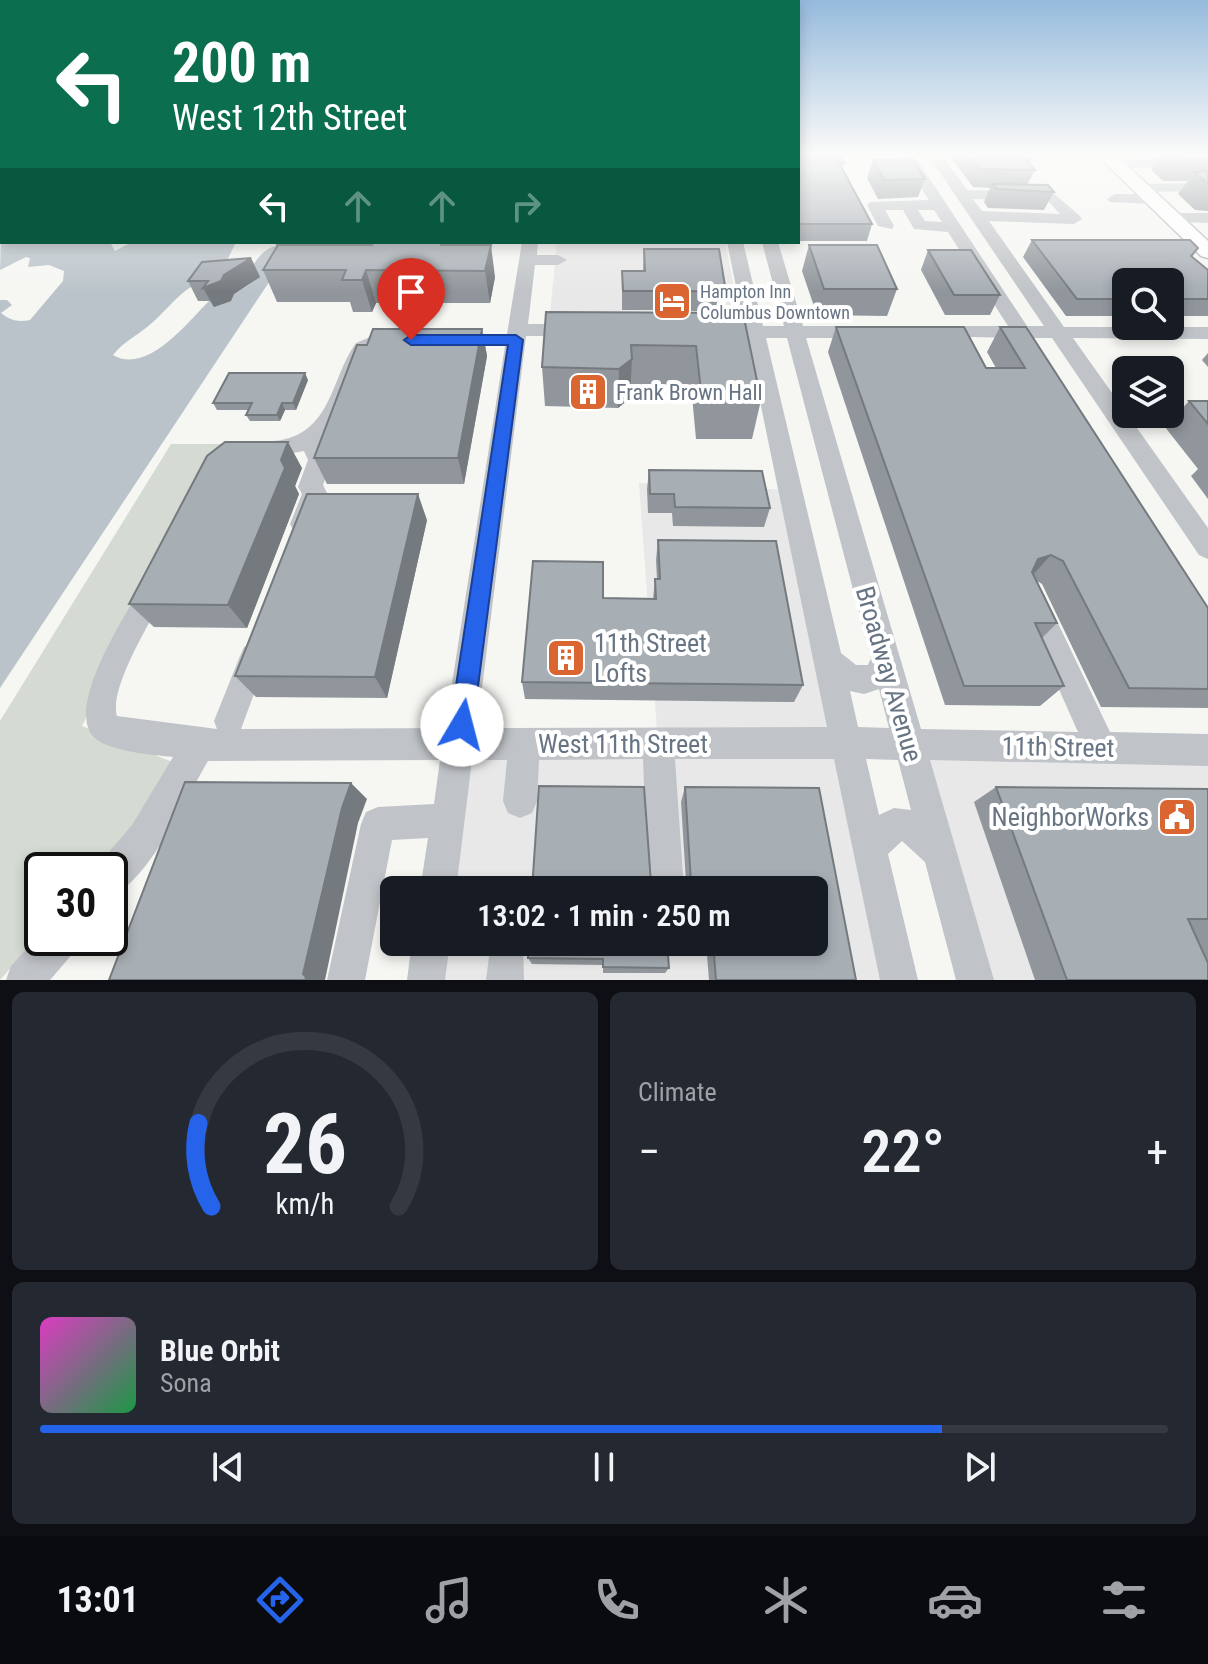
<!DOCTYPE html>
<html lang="en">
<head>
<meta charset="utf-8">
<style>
  :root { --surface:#171b24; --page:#242831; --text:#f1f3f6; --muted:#9ea1a6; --line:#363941; --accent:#2563eb }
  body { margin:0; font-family:"Roboto Condensed",sans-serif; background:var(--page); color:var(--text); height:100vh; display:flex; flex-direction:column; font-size:30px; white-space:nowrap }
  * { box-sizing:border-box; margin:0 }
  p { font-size:26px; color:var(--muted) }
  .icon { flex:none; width:44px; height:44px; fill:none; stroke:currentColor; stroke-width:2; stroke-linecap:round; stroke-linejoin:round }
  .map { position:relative; height:980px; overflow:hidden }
  .side { display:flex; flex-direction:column; gap:12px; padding:12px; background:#0d0f14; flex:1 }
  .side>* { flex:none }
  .guide { position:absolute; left:0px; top:0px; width:800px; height:244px; box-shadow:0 4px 12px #0003; background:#0b6e4f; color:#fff; overflow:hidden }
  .tools { position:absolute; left:1112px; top:268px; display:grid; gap:16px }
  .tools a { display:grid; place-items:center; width:72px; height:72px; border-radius:12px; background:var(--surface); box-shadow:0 4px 12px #0003; font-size:40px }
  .speed { position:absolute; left:24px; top:852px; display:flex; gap:16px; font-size:40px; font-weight:700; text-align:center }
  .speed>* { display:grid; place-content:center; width:104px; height:104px; border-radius:50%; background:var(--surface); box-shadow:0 4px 12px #0003; line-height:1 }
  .speed .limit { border:4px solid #111; border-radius:12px; background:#fff; color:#111 }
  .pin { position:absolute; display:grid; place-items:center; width:68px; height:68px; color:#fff; margin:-82px -34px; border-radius:50% 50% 50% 0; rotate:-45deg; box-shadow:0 0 8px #0007 }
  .pin .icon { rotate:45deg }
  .me { position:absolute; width:88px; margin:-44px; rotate:8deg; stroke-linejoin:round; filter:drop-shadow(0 0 6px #0008) }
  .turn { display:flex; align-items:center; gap:28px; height:168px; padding:0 40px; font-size:36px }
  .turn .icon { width:104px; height:104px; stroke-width:2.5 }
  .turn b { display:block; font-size:56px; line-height:68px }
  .lanes { display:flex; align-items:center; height:76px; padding:0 40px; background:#0003; justify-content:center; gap:40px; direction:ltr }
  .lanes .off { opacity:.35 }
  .big { font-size:60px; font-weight:600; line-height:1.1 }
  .side .tile { flex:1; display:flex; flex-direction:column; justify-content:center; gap:12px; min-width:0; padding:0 28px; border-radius:12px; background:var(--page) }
  .side .dial { align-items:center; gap:0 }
  .dial svg { height:208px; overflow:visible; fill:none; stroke:var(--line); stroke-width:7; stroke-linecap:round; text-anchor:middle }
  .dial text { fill:var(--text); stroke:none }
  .song { display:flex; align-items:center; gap:24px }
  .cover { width:96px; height:96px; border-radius:12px; background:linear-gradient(135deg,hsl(310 70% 55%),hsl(140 70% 35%)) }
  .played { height:8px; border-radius:4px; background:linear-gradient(90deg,var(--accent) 80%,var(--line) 80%) }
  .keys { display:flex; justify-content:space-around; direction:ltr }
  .heat { display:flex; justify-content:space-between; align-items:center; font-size:44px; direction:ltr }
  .side .tiles { flex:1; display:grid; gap:12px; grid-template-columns:1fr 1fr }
  .tile:last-child { grid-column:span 2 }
  .trip { position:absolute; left:380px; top:876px; width:448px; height:80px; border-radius:12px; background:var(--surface); box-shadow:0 4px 12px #0003; font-weight:600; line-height:80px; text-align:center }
  .tab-bar { display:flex; height:128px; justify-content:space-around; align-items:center; background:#090b0e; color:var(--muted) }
  .tab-bar .icon { width:56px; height:56px }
  .tab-bar .current { color:var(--accent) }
  .tab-bar b { font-size:36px; color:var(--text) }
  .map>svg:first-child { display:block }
  .built { fill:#e7e8e7 }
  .green { fill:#d5dbd3 }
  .water { fill:#bac3c9 }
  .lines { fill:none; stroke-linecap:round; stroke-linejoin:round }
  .major-casing { stroke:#b3b7bb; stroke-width:3 }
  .minor { fill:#c0c3c7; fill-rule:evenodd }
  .major { fill:#fff; fill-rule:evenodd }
  .wall { fill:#90969b }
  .shaded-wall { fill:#757a7e }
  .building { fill:#a7aeb4; stroke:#757a7e; stroke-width:2 }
  .route { fill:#2563eb; stroke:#184099; stroke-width:2 }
  .labels { text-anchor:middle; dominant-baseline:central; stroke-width:8; stroke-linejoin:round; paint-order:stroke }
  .far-poi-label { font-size:18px; fill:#677483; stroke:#fff; text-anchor:start }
  .poi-label { font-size:22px; fill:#677483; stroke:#fff; text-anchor:start }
  .near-poi-label { font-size:26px; fill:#677483; stroke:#fff; text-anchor:start }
  .near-street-label { font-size:26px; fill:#677483; stroke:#fff }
</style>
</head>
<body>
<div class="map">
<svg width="1208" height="980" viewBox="0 0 1208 980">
  <rect width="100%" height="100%" fill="#f6f6f3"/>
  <!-- built -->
  <g class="built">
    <path d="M557,242H725L740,316L550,315Z"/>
    <path d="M639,483L791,490L899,980H427L432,942H814V890H439L459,745L658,744Z"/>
    <path d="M908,744L1208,750V980H975Z"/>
  </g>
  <!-- green -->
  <path class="green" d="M171,444H223L82,726L185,767L96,870H42V932L0,980V721Z"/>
  <!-- water -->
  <path class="water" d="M2,201V242H110L115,251L132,242H236L220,275C183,285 179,298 153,322C139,335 125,340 113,355C147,375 187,323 209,301H231L234,294L250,284L245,278C259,256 265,242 293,246L0,688V300H7L12,305L1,313C11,321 18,322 30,320L63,281L64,271L49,265L28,267L30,258L26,257L0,270Z"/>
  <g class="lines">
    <defs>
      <path id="major" d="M1097,155H1116L1208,241V258L1201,256Z"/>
    </defs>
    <!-- major casing -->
    <use href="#major" class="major-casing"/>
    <!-- minor -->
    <g class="minor">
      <path d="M900,155H914L1027,326H1044L928,155H942L967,190L1052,192L1080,216L1082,219L1074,224L989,221L1064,327H1208V339L1073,338L1208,528V559L1199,555L1052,338H1035L1034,345H1020L1015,338L929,336L926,332L929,328L936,326H1008L948,232L914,229L903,210H885L894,226L892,229L878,226L867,205L870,202L929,200ZM973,199L1048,201L1060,214L982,211ZM918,210H934L942,222L925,221Z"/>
      <path d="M1151,155H1165L1172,163L1165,167L1115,168L1108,164L1115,160L1154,159Z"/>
      <path d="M1208,183V191L1140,192L1133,188L1140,184Z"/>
      <path d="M1115,194H1153L1161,199L1153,204L1110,202L1107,199Z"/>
      <path d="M1172,213H1208V223L1166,221V215Z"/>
      <path d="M522,242H538L537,255H558L567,260L558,265H535L528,324H575L585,330L575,336H526L477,728L827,727L747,338L733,336L730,332L744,326L727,242H743L763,326H784L762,242H778L803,326H867L877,332L867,338H806L921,729L1078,732L1020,602L1024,594L1034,590L1044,594L1110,732L1208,734V766L930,760L994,980H956L925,862L902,841L888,854L918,980H880L834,759H675L684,890H648L643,759L539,760L537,801L532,813L520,818L508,813L503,801L507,760H472L456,890H420L428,838L392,840L365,980H327L361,824L366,812L378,807L434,804L440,760L208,761C186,798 149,881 110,897V870H96L97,866L132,825L173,757C154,755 103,751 92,735C67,702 129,609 147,578L156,574L165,578L169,586C155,615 108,687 117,716L217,729L214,721L240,656L244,647L254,643L264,647L268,656L241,729L445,728L505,346H453L443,340L453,334H507ZM766,338H787L871,658L868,665H856L841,653ZM879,689L889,728L858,727L850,691L864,694ZM866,759L898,760L911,810L894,808L879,815Z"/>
      <path d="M400,334L407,336L410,340L407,344C396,347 379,343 370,352C352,369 352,417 322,441L332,460L323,485L327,493L312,531L303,534L294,531L290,524L302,494L298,487L308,460L304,451L260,459L249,451L252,445C264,441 277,442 289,438C332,425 333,374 356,343L375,335Z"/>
      <path d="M42,932V938H81L75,951L50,980H6L11,966Z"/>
      <path d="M412,942H450L445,980H407Z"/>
      <path d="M491,942H523L524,980H486Z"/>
    </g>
    <!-- major -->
    <use href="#major" class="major"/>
  </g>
  <!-- wall -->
  <g class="wall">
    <path d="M798,155L844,163L842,169L872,224L867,241H798Z"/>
    <path d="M949,155H1031L1033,158L1030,165L1035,170L1027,185L1054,192L1044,210L988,208L984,202L990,188L973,187Z"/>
    <path d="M1134,155H1149L1148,156H1136Z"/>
    <path d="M1161,155H1208V211L1195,210L1178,194L1188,181H1163L1151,170Z"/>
    <path d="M873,160L925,179L918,197L878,199L867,178Z"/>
    <path d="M1032,240L1198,248L1192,257L1208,270V316H1170V282H1126V316H1066L1023,257Z"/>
    <path d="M275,242H301L299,245H372L373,242H507V244H455L495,277L490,303H376L372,312H353L350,302H277L263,270L278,246H276Z"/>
    <path d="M809,245L897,289L887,316L817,315L802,271Z"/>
    <path d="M644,249L726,292L723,311H687L686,313L761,400L752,439H696L691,385L631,384L630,398L618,408L545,406L542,367L667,313V310H622V271H643Z"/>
    <path d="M928,250L1000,295L990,315H945L921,270Z"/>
    <path d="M251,258L260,277L234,294L231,301L214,307L210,301H198L188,281Z"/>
    <path d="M836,327L986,368H996L987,352L1000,327L1208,608V708L1101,707L1042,584L1037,581L1057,623L1042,638L1064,686L1040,706L945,705L828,352Z"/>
    <path d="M482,329L487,356L464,484H327L314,458L367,345Z"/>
    <path d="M1208,353V367L1202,360Z"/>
    <path d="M308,380L296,410H285L280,421H250L246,415L249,410H217L213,403Z"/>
    <path d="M1189,401H1208V499L1191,476L1198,469L1165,427Z"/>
    <path d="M302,468L295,486L299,494L247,628L154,627L129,604Z"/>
    <path d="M649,470L770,508L764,527L673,526L672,513H648L647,489Z"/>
    <path d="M427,520L387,698L256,697L235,676Z"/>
    <path d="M658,540L803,685L794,702L525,699L522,682L603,598L653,599L655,579H657L656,560Z"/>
    <path d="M685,787L856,980H709L706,942H814L651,883L686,882L681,802Z"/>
    <path d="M996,787L1208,789V980H1035L974,802Z"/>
    <path d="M529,942L669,968L665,973H603V965L532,964L528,958Z"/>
  </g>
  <!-- shaded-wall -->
  <g class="shaded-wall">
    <path d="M442,242H455L449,271L441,245Z"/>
    <path d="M491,245L495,277L490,303L485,271Z"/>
    <path d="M251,258L260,277L234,294L231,301L214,307L203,288Z"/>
    <path d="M366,270L376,303L372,312L362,280Z"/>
    <path d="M482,329L487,356L464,484L458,458Z"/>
    <path d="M632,359L630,398L618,408L619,369Z"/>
    <path d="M305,373L308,380L296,410L293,403Z"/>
    <path d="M282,403L285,410L280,421L277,415Z"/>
    <path d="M288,442L302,468L295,486L299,494L247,628L228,605Z"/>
    <path d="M418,494L427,520L387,698L375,677Z"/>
    <path d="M1051,555L1030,578L1038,559Z"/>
    <path d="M351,783L367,799L358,823L325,980H305L303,974L342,808Z"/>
  </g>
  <!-- building -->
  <g class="building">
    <path d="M798,155H840L844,163H839L872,224H798Z"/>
    <path d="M970,155H1031L1033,158H1024L1035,170L981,169Z"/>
    <path d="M1173,155H1208V158H1177Z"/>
    <path d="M873,160H913L925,179L884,180Z"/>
    <path d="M1208,171V184L1194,172Z"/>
    <path d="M992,184L1048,185L1054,192L997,189Z"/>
    <path d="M1032,240H1190L1198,248L1191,256L1208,270V299H1170V282H1126V299H1077Z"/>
    <path d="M373,242H442L441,245H491L485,271L366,270L362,280H342L346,270H263L278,245H372Z"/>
    <path d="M809,245H877L897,289H824Z"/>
    <path d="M644,249H719L726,292L687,291L688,300H670L669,291H623L622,271H645Z"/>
    <path d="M928,250H971L1000,295H954Z"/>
    <path d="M251,258L224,275L221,281L203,288L208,281H188L202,262Z"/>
    <path d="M546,312L743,313L761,400H702L696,346L631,345L632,359L619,369L542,367Z"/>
    <path d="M836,327H964L986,368H1025L1000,327H1026L1208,608V689L1129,688L1063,561L1051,555L1038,559L1032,572L1057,623H1035L1064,686H964Z"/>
    <path d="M373,329H482L458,458H314L357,345H367Z"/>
    <path d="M229,373H305L293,403H282L277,415H246L252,403H213Z"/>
    <path d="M1189,401H1208V424Z"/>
    <path d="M225,442H288L281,460L285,468L228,605L129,604L207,456Z"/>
    <path d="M649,470L762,471L770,508L675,507L674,494H650Z"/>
    <path d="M307,494H418L375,677L235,676Z"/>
    <path d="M658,540L776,541L803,685L522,682L533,561L603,562V598L656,599L655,579H660Z"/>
    <path d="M185,782L351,783L342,808L303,974L306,977L305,980H109Z"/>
    <path d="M539,786L644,787L651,883L691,882L685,787L819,788L856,980H716L713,942H814V890H532Z"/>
    <path d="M996,787L1208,789V919H1188L1208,963V980H1067Z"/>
    <path d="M529,942H667L669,968L603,967V959L528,958Z"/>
  </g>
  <!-- sky -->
  <linearGradient id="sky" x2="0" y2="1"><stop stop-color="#95badc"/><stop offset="0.53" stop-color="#fbfbfa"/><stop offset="1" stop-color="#fbfbfa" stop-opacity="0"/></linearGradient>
  <rect width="1208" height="292" fill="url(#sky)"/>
  <!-- route -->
  <path class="route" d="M516,335L523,340L473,725L470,733L462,736L453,733L450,725L508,345H411L404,340L411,335Z"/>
  <!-- icons -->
  <defs>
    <symbol id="hotel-square" viewBox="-11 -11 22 22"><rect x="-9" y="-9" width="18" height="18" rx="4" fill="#da6530" stroke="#fff"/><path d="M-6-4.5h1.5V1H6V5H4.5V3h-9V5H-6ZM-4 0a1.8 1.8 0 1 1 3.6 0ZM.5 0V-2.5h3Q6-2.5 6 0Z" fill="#fff"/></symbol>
    <symbol id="building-square" viewBox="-11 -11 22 22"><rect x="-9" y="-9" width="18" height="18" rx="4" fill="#da6530" stroke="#fff"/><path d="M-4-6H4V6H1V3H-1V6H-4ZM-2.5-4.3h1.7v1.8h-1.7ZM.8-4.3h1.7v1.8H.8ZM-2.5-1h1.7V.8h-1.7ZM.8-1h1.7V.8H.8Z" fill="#fff"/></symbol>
    <symbol id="civic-square" viewBox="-11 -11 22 22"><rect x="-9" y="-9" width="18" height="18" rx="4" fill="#da6530" stroke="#fff"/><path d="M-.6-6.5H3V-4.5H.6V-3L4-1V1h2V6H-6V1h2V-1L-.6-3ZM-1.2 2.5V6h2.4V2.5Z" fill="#fff"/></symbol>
  </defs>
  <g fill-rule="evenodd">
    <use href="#hotel-square" x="650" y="279" width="44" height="44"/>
    <use href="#building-square" x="566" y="370" width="44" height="44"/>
    <use href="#building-square" x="544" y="636" width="44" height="44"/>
    <use href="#civic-square" x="1155" y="795" width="44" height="44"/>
  </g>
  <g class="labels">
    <!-- far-poi labels -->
    <g class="far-poi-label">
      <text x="700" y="291">Hampton Inn<tspan x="700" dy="21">Columbus Downtown</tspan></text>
    </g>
    <!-- poi labels -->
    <g class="poi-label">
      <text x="616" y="392">Frank Brown Hall</text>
    </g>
    <!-- near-poi labels -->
    <g class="near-poi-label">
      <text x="594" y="643">11th Street<tspan x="594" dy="30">Lofts</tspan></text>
      <text x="1149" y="817" text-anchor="end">NeighborWorks</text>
    </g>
    <!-- near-street labels -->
    <g class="near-street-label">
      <text transform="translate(889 674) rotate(74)">Broadway Avenue</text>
      <text x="623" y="744">West 11th Street</text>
      <text transform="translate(1058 747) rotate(1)">11th Street</text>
    </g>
  </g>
</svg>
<div class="tools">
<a><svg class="icon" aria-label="search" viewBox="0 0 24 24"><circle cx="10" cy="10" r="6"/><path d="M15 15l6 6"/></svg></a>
<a><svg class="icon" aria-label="layers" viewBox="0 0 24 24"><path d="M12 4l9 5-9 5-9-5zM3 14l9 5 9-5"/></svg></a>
</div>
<div class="speed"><div class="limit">30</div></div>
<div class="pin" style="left:411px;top:340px;background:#d93025"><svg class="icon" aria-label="arrive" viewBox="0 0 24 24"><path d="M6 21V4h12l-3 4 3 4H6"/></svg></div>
<svg class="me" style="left:462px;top:725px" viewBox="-20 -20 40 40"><circle r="19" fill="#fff"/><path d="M0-13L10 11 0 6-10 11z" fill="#2563eb"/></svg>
<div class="trip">13:02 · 1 min · 250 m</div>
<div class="guide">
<div class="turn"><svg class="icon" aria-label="left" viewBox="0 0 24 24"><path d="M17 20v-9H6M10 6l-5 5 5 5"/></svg><div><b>200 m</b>West 12th Street</div></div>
<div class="lanes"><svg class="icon" aria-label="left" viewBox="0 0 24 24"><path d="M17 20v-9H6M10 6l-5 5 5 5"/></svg><svg class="icon off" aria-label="ahead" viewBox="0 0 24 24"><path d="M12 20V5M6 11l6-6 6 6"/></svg><svg class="icon off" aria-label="ahead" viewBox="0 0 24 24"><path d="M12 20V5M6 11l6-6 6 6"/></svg><svg class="icon off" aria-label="right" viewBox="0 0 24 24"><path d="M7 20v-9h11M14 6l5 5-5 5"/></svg></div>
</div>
</div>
<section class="side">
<div class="tiles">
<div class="tile dial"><svg viewBox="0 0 100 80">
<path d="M14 69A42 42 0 1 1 86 69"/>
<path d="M14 69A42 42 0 0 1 9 37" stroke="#2563eb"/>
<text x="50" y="56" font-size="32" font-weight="700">26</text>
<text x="50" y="72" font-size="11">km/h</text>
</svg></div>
<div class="tile"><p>Climate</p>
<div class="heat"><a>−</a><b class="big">22°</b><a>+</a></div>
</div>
<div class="tile">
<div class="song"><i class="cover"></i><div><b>Blue Orbit</b><p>Sona</p></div></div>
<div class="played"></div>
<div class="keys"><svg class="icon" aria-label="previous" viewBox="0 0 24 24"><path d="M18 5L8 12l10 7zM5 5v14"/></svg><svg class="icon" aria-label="pause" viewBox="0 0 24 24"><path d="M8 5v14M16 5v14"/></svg><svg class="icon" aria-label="next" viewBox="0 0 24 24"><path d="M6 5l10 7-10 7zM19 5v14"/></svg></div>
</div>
</div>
</section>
<nav class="tab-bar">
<b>13:01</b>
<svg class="icon current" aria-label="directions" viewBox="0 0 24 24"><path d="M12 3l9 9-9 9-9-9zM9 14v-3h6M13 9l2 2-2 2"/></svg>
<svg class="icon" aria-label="music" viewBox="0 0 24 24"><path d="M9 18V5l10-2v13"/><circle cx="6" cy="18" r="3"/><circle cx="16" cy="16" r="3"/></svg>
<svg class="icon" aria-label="phone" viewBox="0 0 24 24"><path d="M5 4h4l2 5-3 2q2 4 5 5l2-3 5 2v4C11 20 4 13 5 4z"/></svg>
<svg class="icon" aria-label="climate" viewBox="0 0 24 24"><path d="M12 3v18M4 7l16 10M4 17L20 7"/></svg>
<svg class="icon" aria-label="car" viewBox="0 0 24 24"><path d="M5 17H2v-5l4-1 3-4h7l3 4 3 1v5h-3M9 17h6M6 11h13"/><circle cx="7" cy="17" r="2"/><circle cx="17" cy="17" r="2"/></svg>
<svg class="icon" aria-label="filters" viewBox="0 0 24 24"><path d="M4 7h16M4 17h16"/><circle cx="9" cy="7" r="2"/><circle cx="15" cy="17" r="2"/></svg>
</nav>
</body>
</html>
